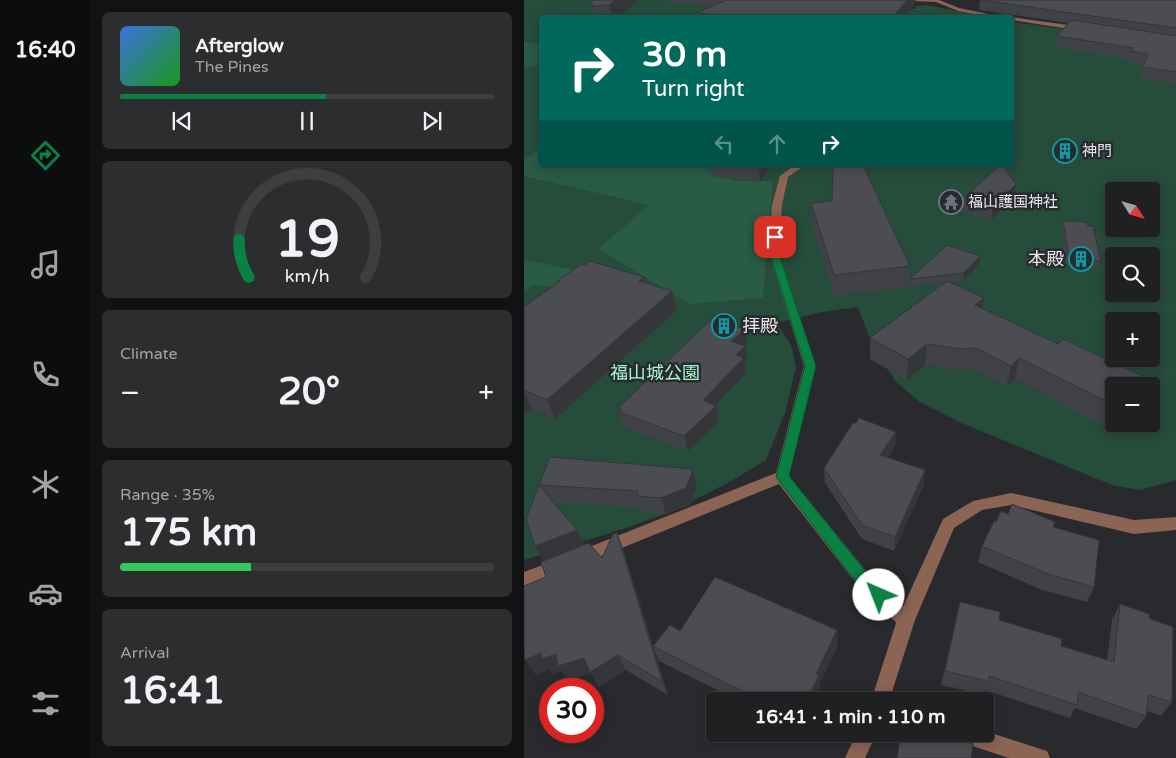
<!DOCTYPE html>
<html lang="en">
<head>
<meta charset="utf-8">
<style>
  :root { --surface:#1f2022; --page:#2c2d2f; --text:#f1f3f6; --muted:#a1a3a5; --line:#3c3e40; --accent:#0b8043 }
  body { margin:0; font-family:"Varela Round","Noto Sans JP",sans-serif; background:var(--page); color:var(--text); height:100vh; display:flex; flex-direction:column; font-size:19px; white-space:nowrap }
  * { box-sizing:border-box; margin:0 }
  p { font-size:16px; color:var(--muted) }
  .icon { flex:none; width:28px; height:28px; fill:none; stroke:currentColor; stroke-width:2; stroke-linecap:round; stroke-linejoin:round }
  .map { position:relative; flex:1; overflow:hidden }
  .side { display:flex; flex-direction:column; gap:12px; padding:12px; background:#111213; width:434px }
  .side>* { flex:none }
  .hud { position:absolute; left:15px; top:15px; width:475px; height:152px; border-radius:5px; box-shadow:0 2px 12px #0003,0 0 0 1px var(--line); background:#00695c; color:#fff; overflow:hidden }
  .needle { width:32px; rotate:127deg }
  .controls { position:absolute; left:581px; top:182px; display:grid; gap:10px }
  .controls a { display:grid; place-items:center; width:55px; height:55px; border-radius:5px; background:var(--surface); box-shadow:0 2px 12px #0003,0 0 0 1px var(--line); font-size:25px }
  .speed { position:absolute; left:15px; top:678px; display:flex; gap:10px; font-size:25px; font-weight:700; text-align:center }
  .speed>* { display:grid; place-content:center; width:65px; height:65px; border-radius:50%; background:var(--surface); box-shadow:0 2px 12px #0003,0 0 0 1px var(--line); line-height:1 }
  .speed .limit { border:8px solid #d22; background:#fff; color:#111 }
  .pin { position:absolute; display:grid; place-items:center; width:42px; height:42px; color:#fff; margin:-21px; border-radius:10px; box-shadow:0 2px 8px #0006 }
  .me { position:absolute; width:55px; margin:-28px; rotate:316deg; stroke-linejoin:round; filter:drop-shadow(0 0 4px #0008) }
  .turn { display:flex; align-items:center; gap:18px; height:105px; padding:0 20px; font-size:22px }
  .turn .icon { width:65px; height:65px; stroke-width:2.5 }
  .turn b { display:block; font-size:35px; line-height:42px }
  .lanes { display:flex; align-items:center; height:48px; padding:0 20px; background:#0003; justify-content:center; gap:25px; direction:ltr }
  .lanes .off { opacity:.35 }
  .big { font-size:38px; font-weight:700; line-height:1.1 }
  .side .card { flex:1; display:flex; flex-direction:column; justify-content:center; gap:8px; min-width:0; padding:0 18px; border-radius:8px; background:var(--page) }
  .side .dial { align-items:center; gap:0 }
  .dial svg { height:130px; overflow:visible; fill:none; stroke:var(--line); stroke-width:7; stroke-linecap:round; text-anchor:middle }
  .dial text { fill:var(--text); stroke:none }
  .song { display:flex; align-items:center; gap:15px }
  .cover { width:60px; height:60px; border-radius:8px; background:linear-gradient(135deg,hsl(220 70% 55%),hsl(120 70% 35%)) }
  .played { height:5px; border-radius:2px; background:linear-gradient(90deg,var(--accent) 55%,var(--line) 55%) }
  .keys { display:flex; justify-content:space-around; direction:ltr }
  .heat { display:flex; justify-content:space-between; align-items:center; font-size:28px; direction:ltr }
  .charge { height:8px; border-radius:4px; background:linear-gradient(90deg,#34c759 35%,var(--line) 0) }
  .trip { position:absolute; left:182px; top:692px; width:288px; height:50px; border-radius:5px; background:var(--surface); box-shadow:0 2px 12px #0003,0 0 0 1px var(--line); font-weight:700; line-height:50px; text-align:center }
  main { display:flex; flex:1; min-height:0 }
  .tabs { display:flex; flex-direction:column; width:90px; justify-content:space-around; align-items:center; background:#0c0d0e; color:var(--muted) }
  .tabs .icon { width:35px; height:35px }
  .tabs .current { color:var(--accent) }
  .tabs b { font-size:22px; color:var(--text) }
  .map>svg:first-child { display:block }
  .green { fill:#264c3b; fill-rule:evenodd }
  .forest { fill:#295b45 }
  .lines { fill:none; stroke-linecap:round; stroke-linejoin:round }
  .minor { fill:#8b6453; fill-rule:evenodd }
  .tertiary { fill:#8b6453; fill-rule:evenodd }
  .wall { fill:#414247 }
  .shaded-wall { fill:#353639 }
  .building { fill:#4c4d52; stroke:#353639 }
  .route { fill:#0b8043; stroke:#07532c }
  .labels { text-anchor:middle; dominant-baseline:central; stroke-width:5; stroke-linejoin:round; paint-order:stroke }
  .far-poi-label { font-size:15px; fill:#e7e8eb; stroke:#292a2d; text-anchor:start }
  .poi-label { font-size:18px; fill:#e7e8eb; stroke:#292a2d; text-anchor:end }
  .park-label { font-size:18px; fill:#a5f6cf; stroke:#292a2d }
</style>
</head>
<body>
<main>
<nav class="tabs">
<b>16:40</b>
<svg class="icon current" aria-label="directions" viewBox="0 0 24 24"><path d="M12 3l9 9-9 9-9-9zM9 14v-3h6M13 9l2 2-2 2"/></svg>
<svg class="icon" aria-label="music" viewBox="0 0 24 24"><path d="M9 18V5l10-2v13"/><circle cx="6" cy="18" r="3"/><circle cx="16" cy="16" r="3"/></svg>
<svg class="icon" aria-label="phone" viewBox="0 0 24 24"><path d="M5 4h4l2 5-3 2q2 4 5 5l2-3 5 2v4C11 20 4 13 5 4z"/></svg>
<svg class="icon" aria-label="climate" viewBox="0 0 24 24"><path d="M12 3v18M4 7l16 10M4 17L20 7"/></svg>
<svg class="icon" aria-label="car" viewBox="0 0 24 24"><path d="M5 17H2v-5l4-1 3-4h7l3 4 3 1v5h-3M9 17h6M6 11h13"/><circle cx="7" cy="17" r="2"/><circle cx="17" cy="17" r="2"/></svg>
<svg class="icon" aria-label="filters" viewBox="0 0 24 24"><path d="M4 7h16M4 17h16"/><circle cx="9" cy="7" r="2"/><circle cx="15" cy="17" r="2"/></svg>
</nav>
<section class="side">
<div class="card">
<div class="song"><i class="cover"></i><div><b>Afterglow</b><p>The Pines</p></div></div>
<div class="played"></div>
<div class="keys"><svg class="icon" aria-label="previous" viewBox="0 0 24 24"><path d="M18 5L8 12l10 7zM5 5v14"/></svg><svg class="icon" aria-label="pause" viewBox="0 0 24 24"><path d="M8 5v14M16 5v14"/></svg><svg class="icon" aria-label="next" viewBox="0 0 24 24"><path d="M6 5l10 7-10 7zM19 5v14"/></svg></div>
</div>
<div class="card dial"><svg viewBox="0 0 100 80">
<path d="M14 69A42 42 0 1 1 86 69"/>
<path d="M14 69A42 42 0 0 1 8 46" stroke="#0b8043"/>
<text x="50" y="56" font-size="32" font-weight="700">19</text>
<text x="50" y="72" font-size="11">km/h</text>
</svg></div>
<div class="card"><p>Climate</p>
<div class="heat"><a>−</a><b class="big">20°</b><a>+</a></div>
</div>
<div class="card"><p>Range · 35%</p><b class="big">175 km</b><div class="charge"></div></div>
<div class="card"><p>Arrival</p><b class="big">16:41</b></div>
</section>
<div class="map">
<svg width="653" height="758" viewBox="0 0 653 758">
  <rect width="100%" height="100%" fill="#292a2d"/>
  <!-- green -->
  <path class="green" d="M0,0H311L390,9L392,6L403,5L462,17L18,18V165H488V22L652,45L653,480L615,490L588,485L435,422L396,402L372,382L349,347L334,307L298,312L252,323L267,345L272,367L261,413L242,460L209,480L151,510L105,527L0,560ZM590,191H628V229H590ZM590,256H628V294H590ZM590,321H628V359H590ZM590,386H628V424H590Z"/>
  <!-- forest -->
  <g class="forest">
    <path d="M0,41L17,45V65L0,67Z"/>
    <path d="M17,147L18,165H174L210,181H249L239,298L166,304L74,249L125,205L0,176V160Z"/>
    <path d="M0,260L65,272L41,288L9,285L0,292Z"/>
  </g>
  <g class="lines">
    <!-- minor -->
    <g class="minor">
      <path d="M364,0H415L435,8L484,18H471L434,11L412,2Z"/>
      <path d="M486,17L558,27L561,29L558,31L488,20Z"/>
      <path d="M271,165H281L264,177L258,205L255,253L292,366L265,476L351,582L388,614L391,620L388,626L382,628L376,626L339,592L255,484L56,565L50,563L48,558L50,553L252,473L280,366L245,253L248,205L256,176Z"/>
      <path d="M35,559L41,561L43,566L41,571L0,587V572Z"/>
      <path d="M461,731L523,751L526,758H485L433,741L430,734H461Z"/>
    </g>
    <!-- tertiary -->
    <g class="tertiary">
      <path d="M487,493L610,520L653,517V530L610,534L487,505L458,510L430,528L391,620L365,701H347L373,620L419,519L449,501Z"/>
      <path d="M332,734H352L341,758H321Z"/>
    </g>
  </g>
  <!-- wall -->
  <g class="wall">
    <path d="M115,0L93,18H71L68,6Z"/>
    <path d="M137,0H392L391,3L380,18H173V13L186,7Z"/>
    <path d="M456,0H653V84L615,78L619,65L604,62L605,59L531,47L533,36L545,23L455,10Z"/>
    <path d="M185,165H248L236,182L187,176Z"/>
    <path d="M490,197L467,220L438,211L440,198Z"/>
    <path d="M308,201L386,266L384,287L310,296L288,223L287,203Z"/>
    <path d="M539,221L564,226L577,261L575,269L543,266L537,229Z"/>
    <path d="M456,256L455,264L439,281L427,283L458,308L534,344L620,377L616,386H590V424H591L587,429L491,379L482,387L448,369L435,370L401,365L383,380L346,359V338L419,283L385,287L386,279Z"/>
    <path d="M120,277L121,283L148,291L153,310L31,419L8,409L0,416V307L34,282V281Z"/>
    <path d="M223,345L221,347L223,361L220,363L222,373L191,406L195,421L164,451L100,427L94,408Z"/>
    <path d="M372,432L371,446L363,458L400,484L370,551L338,539L301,483L300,468Z"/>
    <path d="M15,485H173L166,505L142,514L120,512L118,508L29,502L61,545L78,558L93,533L99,549L129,646L156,631L314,645L296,682V689L290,701H215L135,661L130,649L144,695L102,670L75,687L67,673L43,680L37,671L28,674L25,669L12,675L22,577L20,561L11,546L16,487Z"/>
    <path d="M484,514L529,527L570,587L563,602L518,590L454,562L458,546L472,522Z"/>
    <path d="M436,602L475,620L537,646L583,660L588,620L596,604L626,619L648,702L637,716L623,711L622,716L612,729L551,708L546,718L461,690L460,695L417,685Z"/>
  </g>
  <!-- shaded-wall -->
  <g class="shaded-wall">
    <path d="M92,0H115L93,18H88L85,5Z"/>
    <path d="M383,0H392L391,3L380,18H368Z"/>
    <path d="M237,165H248L236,182L235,168Z"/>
    <path d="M492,184L490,197L467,220L469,207Z"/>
    <path d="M456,256L455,264L439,281L440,273Z"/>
    <path d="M120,277L124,295L115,281Z"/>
    <path d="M148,291L153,310L31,419L23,400Z"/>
    <path d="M460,298L456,318L451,305Z"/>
    <path d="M221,330L223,345L221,347L223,361L220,363L222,373L182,415L179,400L207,341Z"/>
    <path d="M403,344L401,365L383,380L384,359Z"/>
    <path d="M495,358L491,379L482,387L487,366Z"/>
    <path d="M620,377L616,386H613Z"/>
    <path d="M0,392L8,409L0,416Z"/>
    <path d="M192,406L195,421L164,451L160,436Z"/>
    <path d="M372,432L371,446L355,470L356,455Z"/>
    <path d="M169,469L173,485L166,505L142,514L137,498Z"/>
    <path d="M401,470L400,484L370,551L371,537Z"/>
    <path d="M53,530L61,546L20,562L11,546Z"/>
    <path d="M93,533L99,549L144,695L138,681Z"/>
    <path d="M313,630L314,645L296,682V689L290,701H283L292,674Z"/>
    <path d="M17,653L94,655L102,670L75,687L67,673L43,680L37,671L28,674L25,669L12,675L1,660Z"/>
  </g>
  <!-- building -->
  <g class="building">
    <path d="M68,0H92L85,5L68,6Z"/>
    <path d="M202,0H383L368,18H228V17L173,13Z"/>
    <path d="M456,0H653V28Z"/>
    <path d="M547,20L653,36V72L619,67L624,54L607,51L610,48L533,36Z"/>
    <path d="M203,165H237L235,168Z"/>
    <path d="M314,165H339L386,266L310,275L287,203L308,201L309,167Z"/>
    <path d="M476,165H479L492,184L469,207L440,198Z"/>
    <path d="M539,221L563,222L564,226H569L577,261L545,258Z"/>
    <path d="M423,245L456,256L440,273L386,279Z"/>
    <path d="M66,261L120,277L115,281L148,291L23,400L0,390V307L36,281H34L57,264L61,265Z"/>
    <path d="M423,281L460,298L451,305L534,344L539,339L620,377L613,386H590V405L495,358L487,366L452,348L438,349L403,344L384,359L346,338Z"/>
    <path d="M191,316L221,330L207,341L221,346L212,355L220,358L179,400L192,406L160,436L95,412L98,410L94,408Z"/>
    <path d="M335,418L372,432L356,455L401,470L371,537L338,525L300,468L329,423H332Z"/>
    <path d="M26,457L169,469L162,488L137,498L114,496V491L15,485Z"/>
    <path d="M15,485L53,530L11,546L2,519Z"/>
    <path d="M488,504L531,522L529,527L575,540L570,587L524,574L458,546L470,521L472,522L477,511L484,514Z"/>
    <path d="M93,533L138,681L94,655L66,672L60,658L34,666L32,654L18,659L17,653L1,660L0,652V586L22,577L17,562L65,543L78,558L89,534Z"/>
    <path d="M191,577L313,630L292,674L295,675L283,701H238L129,646L146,625L156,631Z"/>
    <path d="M436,602L476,612L475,620L538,639L537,646L590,662L596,604L625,614L626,619L649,627L648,702L624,695L622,716L554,692L553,705L465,676L464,681L421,671Z"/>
    <path d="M386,734H412L449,744L447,758H373L376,739Z"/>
  </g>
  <!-- route -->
  <path class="route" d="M248,235H254L256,237L255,254L292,366L265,476L350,582L360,590L362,595L360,600L355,602L339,591L252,477L281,366L246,254Z"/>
  <!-- icons -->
  <defs>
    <symbol id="building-ring" viewBox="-11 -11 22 22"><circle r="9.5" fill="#292a2d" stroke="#0f9aa8" stroke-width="1.5"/><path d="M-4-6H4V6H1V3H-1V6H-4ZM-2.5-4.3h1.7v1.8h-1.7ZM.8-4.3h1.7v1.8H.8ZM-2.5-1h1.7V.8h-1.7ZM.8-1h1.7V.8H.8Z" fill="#0f9aa8"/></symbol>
    <symbol id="temple-ring" viewBox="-11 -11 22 22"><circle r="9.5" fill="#292a2d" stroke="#6b7280" stroke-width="1.5"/><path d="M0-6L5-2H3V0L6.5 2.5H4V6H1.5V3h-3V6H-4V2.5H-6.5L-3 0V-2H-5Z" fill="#6b7280"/></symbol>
  </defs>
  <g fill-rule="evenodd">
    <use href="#building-ring" x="527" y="137" width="28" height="28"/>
    <use href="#temple-ring" x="413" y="188" width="28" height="28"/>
    <use href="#building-ring" x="543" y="245" width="28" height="28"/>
    <use href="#building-ring" x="186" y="312" width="28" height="28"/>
  </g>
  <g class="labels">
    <!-- far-poi labels -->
    <g class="far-poi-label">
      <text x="558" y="151">神門</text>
      <text x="444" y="202">福山護国神社</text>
    </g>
    <!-- poi labels -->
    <g class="poi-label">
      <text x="540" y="259">本殿</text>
      <text x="218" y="326" text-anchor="start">拝殿</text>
    </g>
    <!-- park labels -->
    <g class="park-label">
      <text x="131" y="373">福山城公園</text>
    </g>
  </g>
</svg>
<div class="controls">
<a><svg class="needle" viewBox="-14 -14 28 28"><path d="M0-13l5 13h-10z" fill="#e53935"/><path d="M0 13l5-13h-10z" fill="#a1a3a5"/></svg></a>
<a><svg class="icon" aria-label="search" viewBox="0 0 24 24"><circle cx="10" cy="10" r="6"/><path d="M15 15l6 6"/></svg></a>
<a>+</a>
<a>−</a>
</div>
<div class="speed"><div class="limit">30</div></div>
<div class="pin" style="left:251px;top:237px;background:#d93025"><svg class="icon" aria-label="arrive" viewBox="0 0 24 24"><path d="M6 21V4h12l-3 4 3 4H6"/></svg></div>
<svg class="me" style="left:355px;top:595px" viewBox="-20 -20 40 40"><circle r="19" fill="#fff"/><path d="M0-13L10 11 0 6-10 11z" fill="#0b8043"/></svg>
<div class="trip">16:41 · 1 min · 110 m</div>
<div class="hud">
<div class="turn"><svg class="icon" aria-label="right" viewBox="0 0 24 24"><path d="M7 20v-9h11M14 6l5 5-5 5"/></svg><div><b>30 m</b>Turn right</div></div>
<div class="lanes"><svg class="icon off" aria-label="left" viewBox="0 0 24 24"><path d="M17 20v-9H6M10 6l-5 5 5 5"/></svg><svg class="icon off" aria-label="ahead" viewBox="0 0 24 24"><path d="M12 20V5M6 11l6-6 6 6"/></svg><svg class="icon" aria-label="right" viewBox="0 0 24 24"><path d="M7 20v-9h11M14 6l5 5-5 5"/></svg></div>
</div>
</div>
</main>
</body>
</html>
